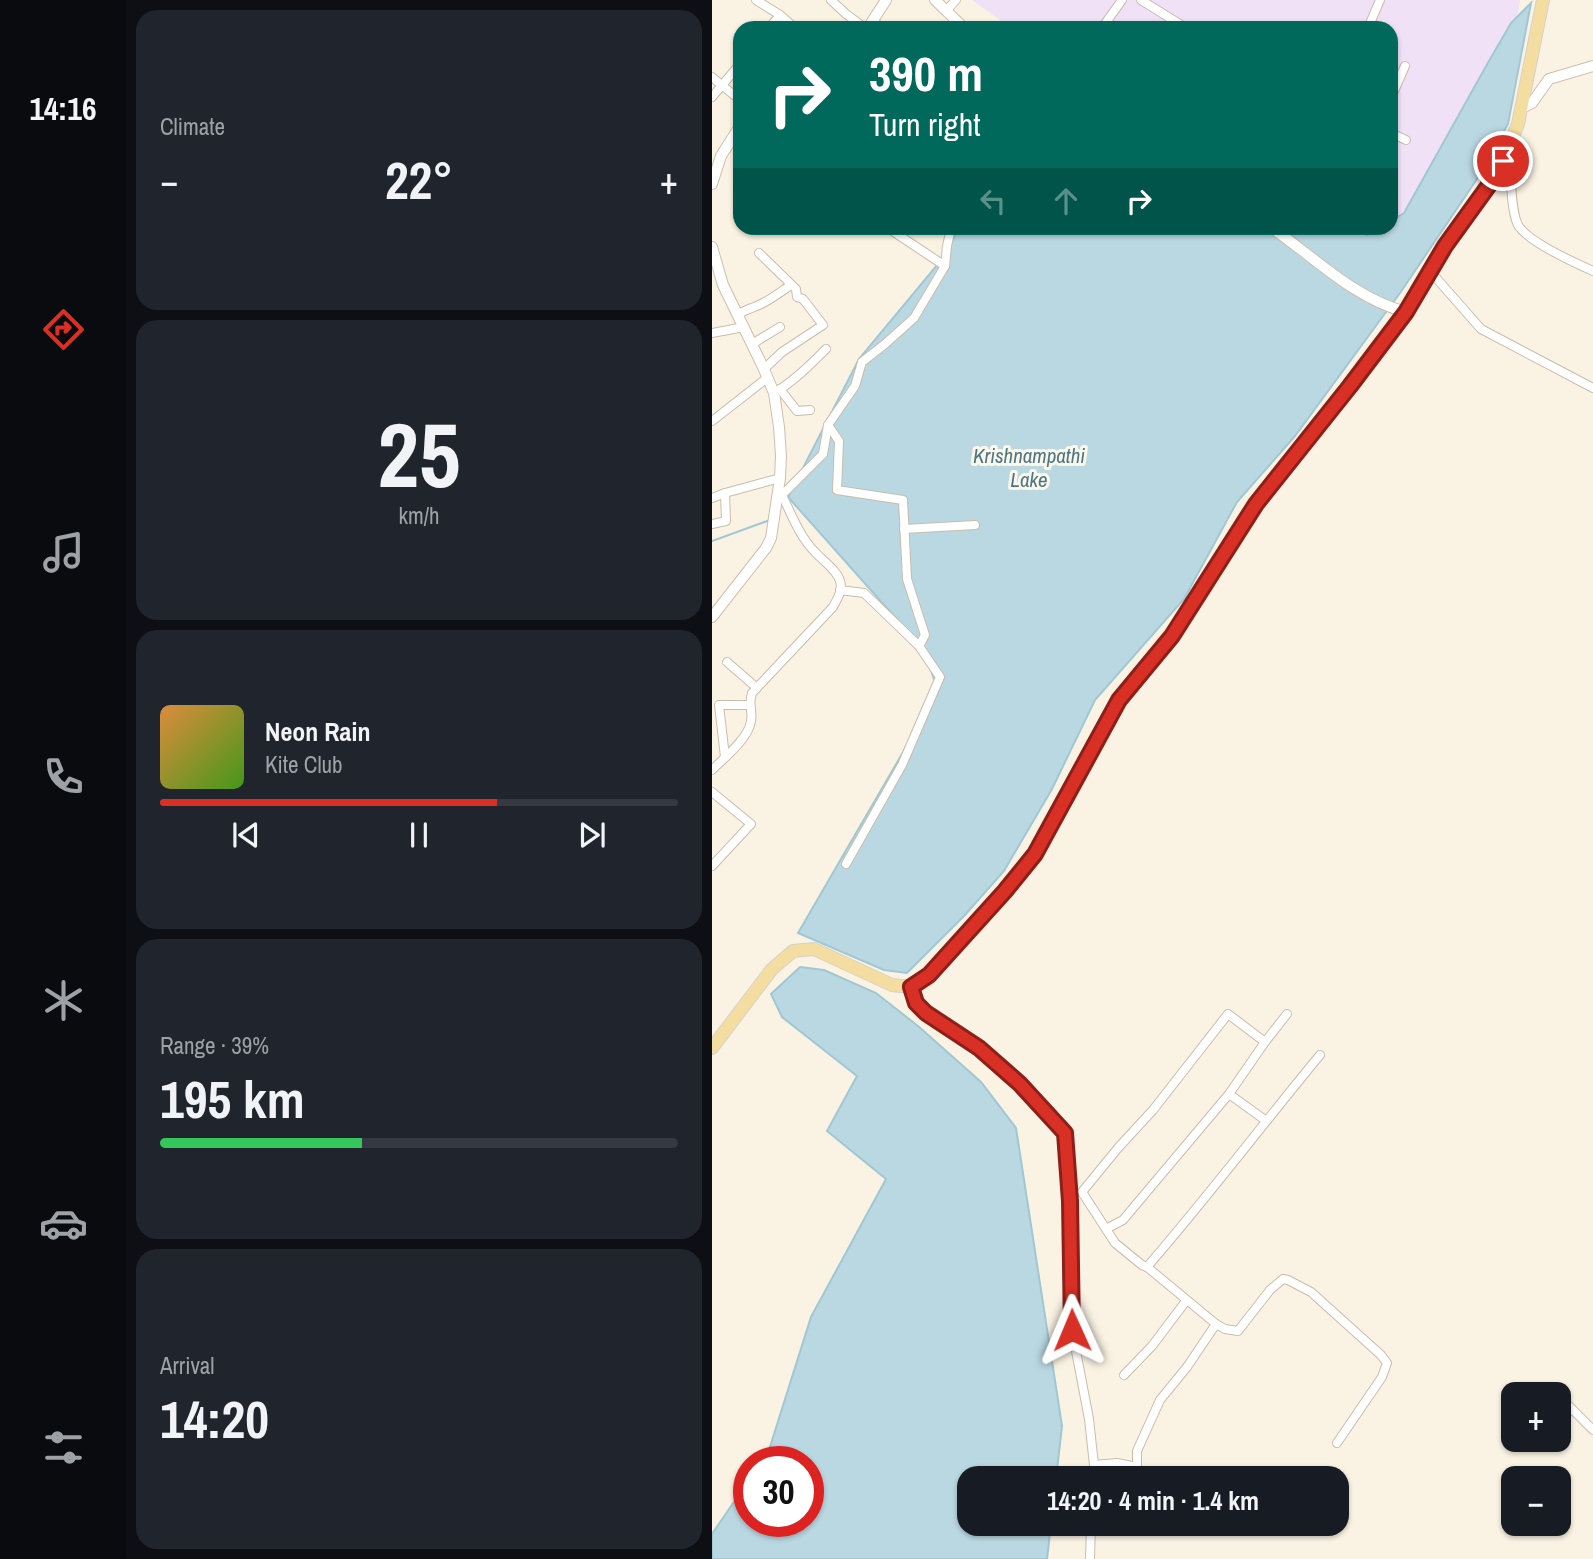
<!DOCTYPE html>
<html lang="en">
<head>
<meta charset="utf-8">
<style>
  :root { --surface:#171b24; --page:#20242c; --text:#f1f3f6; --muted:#9ea1a6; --line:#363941; --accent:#d93025 }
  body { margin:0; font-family:"Archivo Narrow",sans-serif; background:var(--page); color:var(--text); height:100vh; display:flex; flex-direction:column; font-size:26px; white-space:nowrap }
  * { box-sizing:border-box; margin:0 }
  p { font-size:23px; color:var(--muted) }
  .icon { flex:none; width:38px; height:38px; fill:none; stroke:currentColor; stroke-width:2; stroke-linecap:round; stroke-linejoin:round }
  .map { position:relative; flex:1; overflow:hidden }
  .side { display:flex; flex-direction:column; gap:10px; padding:10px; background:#0d0f14; width:586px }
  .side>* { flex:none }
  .banner { position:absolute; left:21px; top:21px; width:665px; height:214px; border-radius:21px; box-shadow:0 2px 5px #0004; background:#00695c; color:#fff; overflow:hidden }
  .controls { position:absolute; left:789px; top:1382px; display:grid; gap:14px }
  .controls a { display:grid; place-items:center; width:70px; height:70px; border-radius:14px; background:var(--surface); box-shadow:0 2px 5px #0004; font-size:35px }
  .speed { position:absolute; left:21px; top:1446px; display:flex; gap:14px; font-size:35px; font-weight:700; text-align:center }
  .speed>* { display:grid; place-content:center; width:91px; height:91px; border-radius:50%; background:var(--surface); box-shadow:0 2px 5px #0004; line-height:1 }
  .speed .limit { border:10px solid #d22; background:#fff; color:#111 }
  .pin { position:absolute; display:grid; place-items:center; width:60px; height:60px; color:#fff; margin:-30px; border:4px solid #fff; border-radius:50%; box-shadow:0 2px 7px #0007 }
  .me { position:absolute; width:77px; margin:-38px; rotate:359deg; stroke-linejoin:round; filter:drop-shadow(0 0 5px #0008) }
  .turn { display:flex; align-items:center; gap:24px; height:147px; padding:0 21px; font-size:32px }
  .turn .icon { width:91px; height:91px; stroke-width:2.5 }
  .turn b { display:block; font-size:49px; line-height:60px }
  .lanes { display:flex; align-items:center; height:66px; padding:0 21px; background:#0003; justify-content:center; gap:35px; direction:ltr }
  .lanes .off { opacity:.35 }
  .big { font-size:52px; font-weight:800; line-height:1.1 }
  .side .widget { flex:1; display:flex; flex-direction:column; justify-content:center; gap:10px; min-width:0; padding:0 24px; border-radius:21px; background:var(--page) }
  .side .dial { align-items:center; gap:0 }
  .dial b { font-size:91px; line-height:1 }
  .song { display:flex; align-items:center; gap:21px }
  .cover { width:84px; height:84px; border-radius:10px; background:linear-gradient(135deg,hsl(30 70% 55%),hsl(100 70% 35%)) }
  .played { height:7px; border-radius:4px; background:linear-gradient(90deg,var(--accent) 65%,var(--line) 65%) }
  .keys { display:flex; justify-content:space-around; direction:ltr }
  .heat { display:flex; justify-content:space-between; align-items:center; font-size:38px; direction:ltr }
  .charge { height:10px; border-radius:5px; background:linear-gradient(90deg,#34c759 39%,var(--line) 0) }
  .trip { position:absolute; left:245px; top:1466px; width:392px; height:70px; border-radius:21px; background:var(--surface); box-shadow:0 2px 5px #0004; font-weight:800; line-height:70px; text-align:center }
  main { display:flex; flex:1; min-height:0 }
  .dock { display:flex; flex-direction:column; width:126px; justify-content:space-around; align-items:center; background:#090b0e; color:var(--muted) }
  .dock .icon { width:49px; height:49px }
  .dock .current { color:var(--accent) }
  .dock b { font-size:32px; color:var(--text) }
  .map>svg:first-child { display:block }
  .education { fill:#f0e1f6 }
  .water { fill:#bad8e2; stroke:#a1c7d3; stroke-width:2 }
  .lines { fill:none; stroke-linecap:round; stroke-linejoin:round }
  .stream { stroke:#a1c7d3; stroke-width:2 }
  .street-casing { stroke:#cabcab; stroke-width:10 }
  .secondary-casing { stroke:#cfbeac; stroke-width:12 }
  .primary-casing { stroke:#d7d1cd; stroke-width:14 }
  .street { stroke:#fff; stroke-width:8 }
  .secondary { stroke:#fff; stroke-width:10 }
  .primary { stroke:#f4dda1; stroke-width:12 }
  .route-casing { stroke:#8d1f18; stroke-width:18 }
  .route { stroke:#d93025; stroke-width:12 }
  .labels { text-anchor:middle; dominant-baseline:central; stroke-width:6; stroke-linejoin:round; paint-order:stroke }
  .water-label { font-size:21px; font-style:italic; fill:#4b7889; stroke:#fdf7e9 }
</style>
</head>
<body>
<main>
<nav class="dock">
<b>14:16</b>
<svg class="icon current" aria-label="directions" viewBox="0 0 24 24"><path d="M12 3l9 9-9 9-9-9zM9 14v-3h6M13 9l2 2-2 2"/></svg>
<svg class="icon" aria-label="music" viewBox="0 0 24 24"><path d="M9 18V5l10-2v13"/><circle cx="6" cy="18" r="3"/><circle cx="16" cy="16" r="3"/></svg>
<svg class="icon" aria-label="phone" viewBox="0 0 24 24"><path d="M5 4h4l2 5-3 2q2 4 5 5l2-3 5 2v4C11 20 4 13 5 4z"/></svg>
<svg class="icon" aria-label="climate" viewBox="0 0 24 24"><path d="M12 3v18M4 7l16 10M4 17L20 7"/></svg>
<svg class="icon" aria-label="car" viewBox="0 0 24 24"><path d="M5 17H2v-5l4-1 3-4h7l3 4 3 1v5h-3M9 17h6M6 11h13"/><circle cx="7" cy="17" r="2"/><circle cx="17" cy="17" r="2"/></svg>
<svg class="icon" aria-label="filters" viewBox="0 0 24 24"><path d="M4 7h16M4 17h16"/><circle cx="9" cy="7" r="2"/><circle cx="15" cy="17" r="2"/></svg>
</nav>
<section class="side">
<div class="widget"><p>Climate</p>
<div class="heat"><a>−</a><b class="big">22°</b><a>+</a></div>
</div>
<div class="widget dial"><b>25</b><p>km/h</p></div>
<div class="widget">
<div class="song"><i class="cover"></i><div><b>Neon Rain</b><p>Kite Club</p></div></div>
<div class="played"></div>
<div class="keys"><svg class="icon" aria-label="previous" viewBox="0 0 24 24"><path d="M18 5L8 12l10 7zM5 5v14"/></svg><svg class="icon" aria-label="pause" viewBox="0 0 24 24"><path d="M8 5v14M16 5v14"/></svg><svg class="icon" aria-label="next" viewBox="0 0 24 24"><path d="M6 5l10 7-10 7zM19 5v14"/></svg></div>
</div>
<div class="widget"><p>Range · 39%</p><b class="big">195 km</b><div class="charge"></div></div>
<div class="widget"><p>Arrival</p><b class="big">14:20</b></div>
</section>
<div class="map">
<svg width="881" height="1559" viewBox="0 0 881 1559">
  <rect width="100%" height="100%" fill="#faf3e4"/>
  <!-- education -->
  <path class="education" d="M260,0H808L794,87L682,289L591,228H679V28H299Z"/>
  <!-- water -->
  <g class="water">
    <path d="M819,3L796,124L765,179L688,293L583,436L525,502L472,599L383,700L340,789L292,871L253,915L195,973L172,970L86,933L226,692L213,651L76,497L147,359L231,258L247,228H646L655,235L668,228H679V221L692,213L773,68L799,23Z"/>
    <path d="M88,967L112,970L164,993L206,1026L269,1082L304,1128L350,1426L344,1479H257V1524H339L335,1559H0V1534L37,1480V1521H96V1461H50L57,1450L99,1317L174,1179L115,1131L145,1076L70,1017L59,994Z"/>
  </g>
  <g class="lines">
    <!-- stream -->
    <path class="stream" d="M0,541L58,520"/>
    <defs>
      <g id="street">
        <path d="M44,0L68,15L83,28"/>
        <path d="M119,0L134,14L153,28"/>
        <path d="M429,0L474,28"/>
        <path d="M234,11L244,0"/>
        <path d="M161,21L170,28"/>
        <path d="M57,28L68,15"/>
        <path d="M390,28L410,0"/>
        <path d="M656,28L668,0"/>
        <path d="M0,77L28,100"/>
        <path d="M0,97L28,64"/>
        <path d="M679,98L693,66"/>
        <path d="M679,133L694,140"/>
        <path d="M797,149C799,167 798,210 806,225C816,242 863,263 881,271"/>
        <path d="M176,228L233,266"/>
        <path d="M47,253L84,289L85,297L91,299L111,325L70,352L52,369"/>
        <path d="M718,271L769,329L881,388"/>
        <path d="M26,315C32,310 35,310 42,307C55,303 68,292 79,285"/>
        <path d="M0,333L32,327"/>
        <path d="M40,344L68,327"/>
        <path d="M68,389L85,411L98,410"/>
        <path d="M62,393C82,381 98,365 114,349"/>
        <path d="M0,421L55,378"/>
        <path d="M116,425L127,441L125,490L191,500L195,579L213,635L207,646"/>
        <path d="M70,495L111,454L116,425L143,386L150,362L173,344L202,318L233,266L235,246L239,228"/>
        <path d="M0,498L13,493"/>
        <path d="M0,524L14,521L13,493L68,478"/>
        <path d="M192,529L263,525"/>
        <path d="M128,590L152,593L207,646L228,677L190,765L134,864"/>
        <path d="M15,662L45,688"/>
        <path d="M13,757L7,705H38"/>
        <path d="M0,770C12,758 37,738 39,721C41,711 36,703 40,693L121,607C125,599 131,591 128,581C125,570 110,560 103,552C86,535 78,510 67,489"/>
        <path d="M0,792L39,824L0,866"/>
        <path d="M199,987L204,1003L214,1013L267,1048L308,1085L353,1133L358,1201L360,1330L377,1419L382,1465L381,1479"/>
        <path d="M553,1042L516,1014L441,1110L406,1148L370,1192L403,1243L430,1265L435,1267L504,1324L513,1329L526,1331L558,1290L571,1279L576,1280L599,1292L669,1355L675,1363L670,1377L625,1443"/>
        <path d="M517,1094L553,1120"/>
        <path d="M394,1229L411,1220L517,1094L553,1042L575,1014"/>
        <path d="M435,1267C495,1198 550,1125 608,1055"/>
        <path d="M412,1375L440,1346L474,1301"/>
        <path d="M850,1399L881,1430"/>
        <path d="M382,1465L405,1463L425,1467V1451L448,1400L475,1367L504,1324"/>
        <path d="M378,1559L379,1524"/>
      </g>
      <g id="secondary">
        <path d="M223,0L252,28"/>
        <path d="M156,28L174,0"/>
        <path d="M810,108L820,103L837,79L881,66"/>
        <path d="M0,184L9,156L28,126"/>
        <path d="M560,228C602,257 643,299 694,312"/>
        <path d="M0,247L11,285L51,367L62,393L67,427L69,456L68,478L59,538L54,548L0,617"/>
      </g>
      <path id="primary" d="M0,1048L60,969L81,951L102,949L180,985L199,987L217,975L293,891L323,854L407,700L460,636L544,504L638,386L694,312L733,246L785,174L806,124L831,0"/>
    </defs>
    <!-- street casing -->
    <use href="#street" class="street-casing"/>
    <!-- secondary casing -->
    <use href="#secondary" class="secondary-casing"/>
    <!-- primary casing -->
    <use href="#primary" class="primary-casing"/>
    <!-- street -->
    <use href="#street" class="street"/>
    <!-- secondary -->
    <use href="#secondary" class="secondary"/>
    <!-- primary -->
    <use href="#primary" class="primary"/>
  </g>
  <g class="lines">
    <defs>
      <path id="route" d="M360,1330L358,1201L353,1133L308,1084L267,1048L214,1013L204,1003L199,987L217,975L293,891L323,854L407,700L460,636L544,504L638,386L694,312L733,246L785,174L791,161"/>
    </defs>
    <!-- route casing -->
    <use href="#route" class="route-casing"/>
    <!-- route -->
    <use href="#route" class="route"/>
  </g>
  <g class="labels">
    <!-- water labels -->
    <g class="water-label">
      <text x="317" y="455">Krishnampathi<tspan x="317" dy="24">Lake</tspan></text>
    </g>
  </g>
</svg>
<div class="controls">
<a>+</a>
<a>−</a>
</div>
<div class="speed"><div class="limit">30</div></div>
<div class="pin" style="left:791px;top:161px;background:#d93025"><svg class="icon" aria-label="arrive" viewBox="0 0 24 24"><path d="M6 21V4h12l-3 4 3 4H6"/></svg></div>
<svg class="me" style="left:360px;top:1330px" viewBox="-20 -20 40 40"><path d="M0-17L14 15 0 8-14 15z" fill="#d93025" stroke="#fff" stroke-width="4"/></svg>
<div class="trip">14:20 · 4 min · 1.4 km</div>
<div class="banner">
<div class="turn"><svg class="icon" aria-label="right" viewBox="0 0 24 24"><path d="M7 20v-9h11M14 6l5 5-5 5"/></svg><div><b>390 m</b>Turn right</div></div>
<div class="lanes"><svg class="icon off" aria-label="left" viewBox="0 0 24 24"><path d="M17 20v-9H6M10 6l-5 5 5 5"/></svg><svg class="icon off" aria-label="ahead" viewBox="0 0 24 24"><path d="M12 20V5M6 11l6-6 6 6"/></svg><svg class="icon" aria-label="right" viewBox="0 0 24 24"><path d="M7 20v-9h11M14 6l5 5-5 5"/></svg></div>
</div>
</div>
</main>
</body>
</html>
